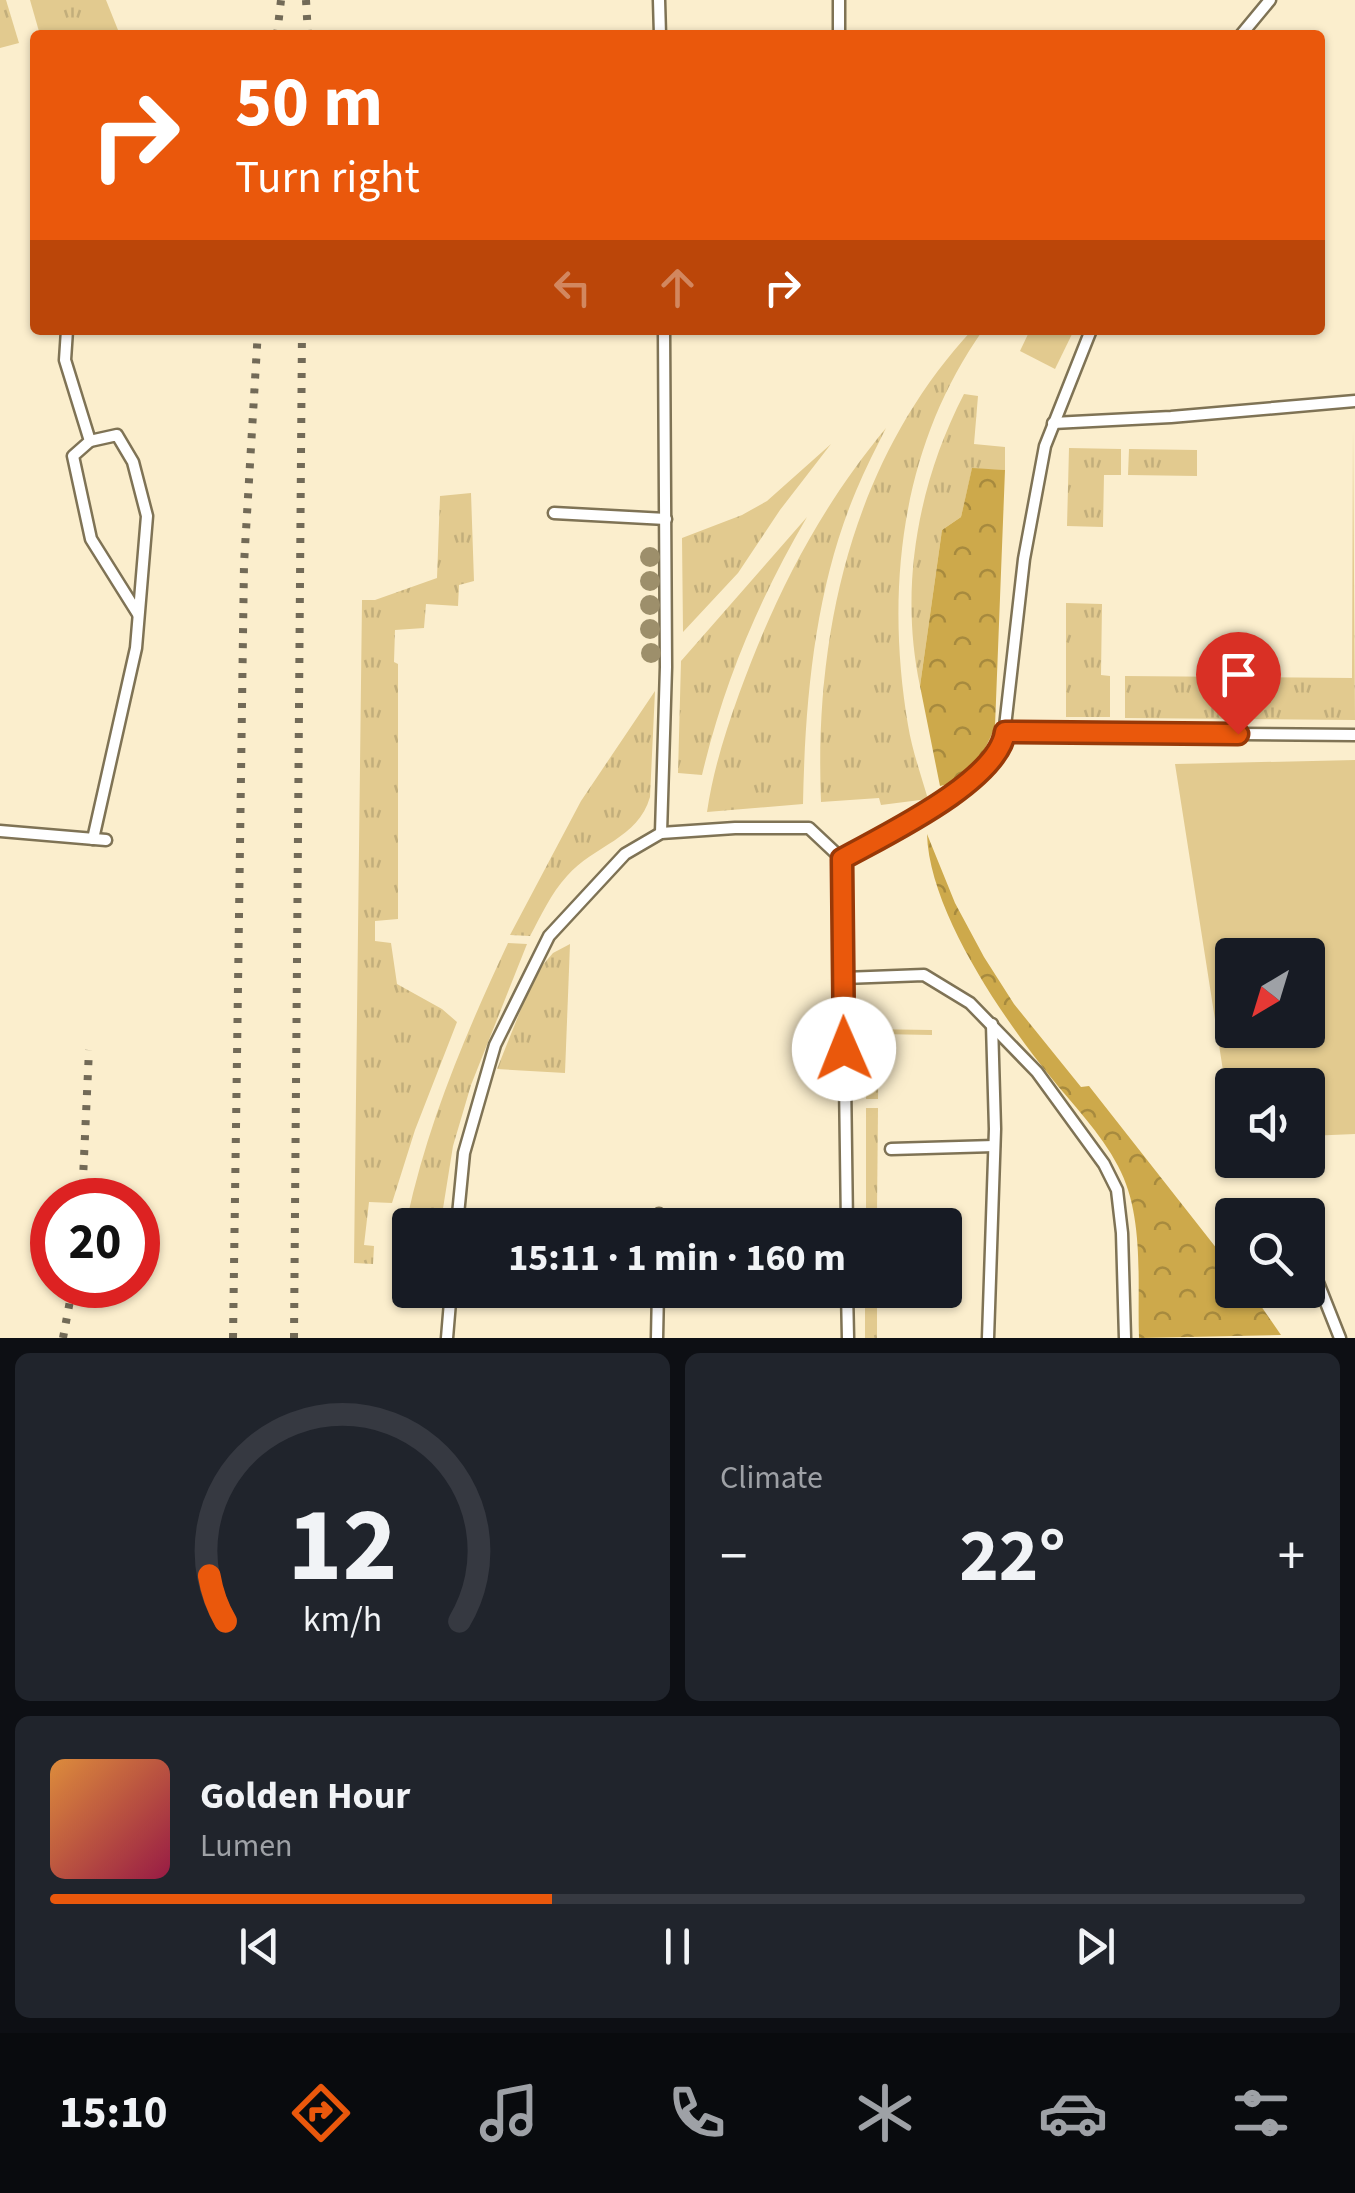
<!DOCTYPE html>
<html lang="en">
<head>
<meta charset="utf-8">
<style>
  :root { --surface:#171b24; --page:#20242c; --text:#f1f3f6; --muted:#9ea1a6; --line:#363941; --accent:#ea580c }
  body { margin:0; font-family:"Source Sans 3",sans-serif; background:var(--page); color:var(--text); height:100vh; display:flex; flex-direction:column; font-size:38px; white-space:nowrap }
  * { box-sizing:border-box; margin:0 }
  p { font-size:32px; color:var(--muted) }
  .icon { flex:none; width:55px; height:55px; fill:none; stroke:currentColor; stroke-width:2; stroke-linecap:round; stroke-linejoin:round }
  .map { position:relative; height:1338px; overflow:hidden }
  .side { display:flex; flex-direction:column; gap:15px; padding:15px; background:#0d0f14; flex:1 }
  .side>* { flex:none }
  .banner { position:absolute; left:30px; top:30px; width:1295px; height:305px; border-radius:10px; box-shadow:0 2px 8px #0004; background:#ea580c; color:#fff; overflow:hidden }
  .needle { width:65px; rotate:218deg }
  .tools { position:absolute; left:1215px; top:938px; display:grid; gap:20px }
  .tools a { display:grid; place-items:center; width:110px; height:110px; border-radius:10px; background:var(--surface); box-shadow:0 2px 8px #0004; font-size:50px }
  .speed { position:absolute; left:30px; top:1178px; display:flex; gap:20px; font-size:50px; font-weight:700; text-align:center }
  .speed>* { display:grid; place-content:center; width:130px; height:130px; border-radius:50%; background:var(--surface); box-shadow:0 2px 8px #0004; line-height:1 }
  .speed .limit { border:15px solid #d22; background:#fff; color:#111 }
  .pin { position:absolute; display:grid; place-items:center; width:85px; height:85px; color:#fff; margin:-102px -42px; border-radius:50% 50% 50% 0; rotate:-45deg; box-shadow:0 0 10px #0007 }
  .pin .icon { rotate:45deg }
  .me { position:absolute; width:110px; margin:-55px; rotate:359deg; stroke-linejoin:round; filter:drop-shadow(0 0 8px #0008) }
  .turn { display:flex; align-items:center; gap:35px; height:210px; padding:0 40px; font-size:45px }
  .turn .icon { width:130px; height:130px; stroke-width:2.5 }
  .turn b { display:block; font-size:70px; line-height:85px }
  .lanes { display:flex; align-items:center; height:95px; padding:0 40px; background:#0003; justify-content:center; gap:50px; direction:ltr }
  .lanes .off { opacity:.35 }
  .big { font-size:75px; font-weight:700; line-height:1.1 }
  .side .widget { flex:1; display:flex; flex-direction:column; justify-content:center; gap:15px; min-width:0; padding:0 35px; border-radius:15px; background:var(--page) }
  .side .dial { align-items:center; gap:0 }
  .dial svg { height:260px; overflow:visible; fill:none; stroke:var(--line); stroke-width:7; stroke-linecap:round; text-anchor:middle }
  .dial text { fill:var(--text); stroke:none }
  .song { display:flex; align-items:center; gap:30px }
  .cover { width:120px; height:120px; border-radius:15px; background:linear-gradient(135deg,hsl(30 70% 55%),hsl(340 70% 35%)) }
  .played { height:10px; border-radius:5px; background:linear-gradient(90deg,var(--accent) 40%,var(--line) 40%) }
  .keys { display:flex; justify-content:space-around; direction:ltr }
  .heat { display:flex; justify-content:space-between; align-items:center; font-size:55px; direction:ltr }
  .side .tiles { flex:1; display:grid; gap:15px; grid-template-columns:1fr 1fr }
  .widget:last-child { grid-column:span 2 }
  .trip { position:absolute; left:392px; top:1208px; width:570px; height:100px; border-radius:10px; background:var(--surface); box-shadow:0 2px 8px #0004; font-weight:700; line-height:100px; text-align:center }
  .tab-bar { display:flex; height:160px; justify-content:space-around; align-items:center; background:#090b0e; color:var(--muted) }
  .tab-bar .icon { width:70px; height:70px }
  .tab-bar .active { color:var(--accent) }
  .tab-bar b { font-size:45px; color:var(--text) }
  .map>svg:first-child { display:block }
  .grass { fill:url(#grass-tufts) }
  .forest { fill:url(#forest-crowns) }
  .pitch { fill:#e2ca8f; fill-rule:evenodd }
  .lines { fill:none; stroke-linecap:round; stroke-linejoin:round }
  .lane-casing { stroke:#7f7355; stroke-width:15 }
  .lane { stroke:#fff; stroke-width:10 }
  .rail { stroke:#726a57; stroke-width:8; stroke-dasharray:5 10; stroke-linecap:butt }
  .tree { fill:#9d8f6b }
  .route-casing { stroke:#983908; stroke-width:25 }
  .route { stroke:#ea580c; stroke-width:18 }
</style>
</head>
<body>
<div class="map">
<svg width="1355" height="1338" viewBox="0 0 1355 1338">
  <defs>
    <pattern id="grass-tufts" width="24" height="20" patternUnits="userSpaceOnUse" patternTransform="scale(2.5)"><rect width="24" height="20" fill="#e2ca8f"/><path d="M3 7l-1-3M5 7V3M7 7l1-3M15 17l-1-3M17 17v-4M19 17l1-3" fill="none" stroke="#c2ae7b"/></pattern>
    <pattern id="forest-crowns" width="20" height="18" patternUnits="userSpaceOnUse" patternTransform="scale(2.5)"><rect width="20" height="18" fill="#cda94b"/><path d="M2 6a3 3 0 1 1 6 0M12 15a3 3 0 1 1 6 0" fill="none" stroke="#a78a3e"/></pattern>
  </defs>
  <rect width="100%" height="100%" fill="#fbeecd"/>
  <!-- grass -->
  <g class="grass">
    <path d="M0,0H6L19,43L0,48Z"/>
    <path d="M30,0H106L120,35H40Z"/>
    <path d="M972,330H983C901,446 885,588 908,725C912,750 921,775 928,799L881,805L879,798L821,802C814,631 853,459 972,330Z"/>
    <path d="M964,394L978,396L974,444L1005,447V470L972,469L961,517L942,530L920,686C899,587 918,483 964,394Z"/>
    <path d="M886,428C876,448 865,469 856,491C815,588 805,699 803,804L707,812C713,771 725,733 739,694C775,595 819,509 886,428Z"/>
    <path d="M1353,429L1355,720L1125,718V676L1352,678Z"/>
    <path d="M831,444L780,510L738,573L683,632L682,538L742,515L767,501Z"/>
    <path d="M1069,448L1121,449V475H1104L1103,527L1067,526Z"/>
    <path d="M1129,449L1197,450V476L1128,475Z"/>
    <path d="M471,493L474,581L459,585L458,606L426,604L424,628L395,630L394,662L398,664V919L375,921V941L391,943L397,984L442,1009L457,1022L415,1130L392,1203L369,1202L364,1245L374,1246L373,1264L354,1263L362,600H375L437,578L440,496Z"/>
    <path d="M807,517C759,599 724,682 702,775L678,773L681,661Z"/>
    <path d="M1066,603L1102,604L1101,675L1110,676V717H1066Z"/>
    <path d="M655,691L650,797C638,839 594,845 567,876C551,893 541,916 530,936L510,935L581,801Z"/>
    <path d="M508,943L527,944L471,1085L453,1146L441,1221L407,1219C428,1122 466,1033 508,943Z"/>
    <path d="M570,944L565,1073L497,1069L535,974L553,953Z"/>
    <path d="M867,1029L932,1030V1035L879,1034L878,1099H866Z"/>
    <path d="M866,1108H878L877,1212H866Z"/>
    <rect x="865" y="1290" width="12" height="48"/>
  </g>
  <!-- forest -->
  <g class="forest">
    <path d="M972,468L1005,470L995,726C986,751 968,781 940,786L920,686L942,530L961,517Z"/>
    <path d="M927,834L955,903L984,957L1014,1004L1081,1087L1089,1086L1232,1268V1290H1250L1281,1335L1139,1338C1137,1283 1145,1216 1118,1166C1101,1133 1072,1104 1049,1075C1002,1017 929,910 927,834Z"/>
  </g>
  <!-- pitch -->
  <g class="pitch">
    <path d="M1030,330H1074L1055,369L1020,351Z"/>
    <path d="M1355,760V1134L1308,1136V1085H1232V1128L1175,764ZM1232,955H1308V1030H1232Z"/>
  </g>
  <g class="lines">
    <defs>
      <g id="lane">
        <path d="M659,0L660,35"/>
        <path d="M839,35V0"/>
        <path d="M1241,35L1270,0"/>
        <path d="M67,330L65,360L90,441L73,456L91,539L138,614"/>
        <path d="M1053,423L1171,417L1355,401"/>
        <path d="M90,441L117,435L133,462L147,516L136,648L93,839"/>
        <path d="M554,513L666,519"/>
        <path d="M1005,732L1355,735"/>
        <path d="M0,831L106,840"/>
        <path d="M661,833L666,667L664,330"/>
        <path d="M842,859L964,788L1003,744L1024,559L1045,446L1091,330"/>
        <path d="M844,978L924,975L970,1003L1037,1072L1104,1164L1117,1190L1122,1233L1125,1338"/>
        <path d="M891,1149L994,1146"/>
        <path d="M457,1225L464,1153L495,1045L549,936L625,854L661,833L735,828H809L842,859L847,1225"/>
        <path d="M659,1225V1214"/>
        <path d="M1313,1270L1340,1338"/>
        <path d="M847,1290L848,1338"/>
        <path d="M447,1338L451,1290"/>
        <path d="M657,1338L658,1290"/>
        <path d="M988,1338L995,1129L992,1024"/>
      </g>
    </defs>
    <!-- lane casing -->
    <use href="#lane" class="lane-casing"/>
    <!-- lane -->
    <use href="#lane" class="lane"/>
    <!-- rail -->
    <g class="rail">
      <path d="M306,0L308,35"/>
      <path d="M277,35L281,0"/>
      <path d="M82,1200L89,1050"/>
      <path d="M63,1338L73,1285"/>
      <path d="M233,1338L244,564L258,330"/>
      <path d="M294,1338L302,330"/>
    </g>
  </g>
  <!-- trees -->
  <g class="tree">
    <circle cx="650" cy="557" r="10"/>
    <circle cx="650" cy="581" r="10"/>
    <circle cx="650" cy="605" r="10"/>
    <circle cx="650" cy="629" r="10"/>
    <circle cx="651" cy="653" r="10"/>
  </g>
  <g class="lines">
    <defs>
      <path id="route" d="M844,1049L842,859C883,836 998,782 1005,732L1238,734"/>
    </defs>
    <!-- route casing -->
    <use href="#route" class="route-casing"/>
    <!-- route -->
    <use href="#route" class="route"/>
  </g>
</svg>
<div class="tools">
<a><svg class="needle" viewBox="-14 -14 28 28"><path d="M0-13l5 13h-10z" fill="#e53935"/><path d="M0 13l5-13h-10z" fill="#9ea1a6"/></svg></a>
<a><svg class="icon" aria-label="sound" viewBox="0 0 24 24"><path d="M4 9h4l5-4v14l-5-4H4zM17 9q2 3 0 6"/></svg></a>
<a><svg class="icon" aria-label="search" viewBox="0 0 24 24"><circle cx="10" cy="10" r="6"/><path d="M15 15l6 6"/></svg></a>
</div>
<div class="speed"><div class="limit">20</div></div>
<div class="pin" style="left:1238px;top:734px;background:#d93025"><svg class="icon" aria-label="arrive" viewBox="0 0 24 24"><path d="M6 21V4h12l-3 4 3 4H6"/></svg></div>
<svg class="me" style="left:844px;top:1049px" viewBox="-20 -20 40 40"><circle r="19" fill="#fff"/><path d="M0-13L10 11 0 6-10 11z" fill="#ea580c"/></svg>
<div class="trip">15:11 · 1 min · 160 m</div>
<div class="banner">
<div class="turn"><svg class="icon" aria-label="right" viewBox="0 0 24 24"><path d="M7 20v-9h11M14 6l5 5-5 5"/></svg><div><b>50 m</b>Turn right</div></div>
<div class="lanes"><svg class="icon off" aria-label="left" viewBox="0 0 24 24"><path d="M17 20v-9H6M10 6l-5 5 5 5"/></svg><svg class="icon off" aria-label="ahead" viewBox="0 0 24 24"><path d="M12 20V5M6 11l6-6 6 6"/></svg><svg class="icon" aria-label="right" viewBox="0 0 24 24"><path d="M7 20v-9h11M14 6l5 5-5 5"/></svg></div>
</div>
</div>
<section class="side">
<div class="tiles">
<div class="widget dial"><svg viewBox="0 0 100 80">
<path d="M14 69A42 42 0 1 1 86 69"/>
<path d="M14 69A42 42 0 0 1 9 55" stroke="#ea580c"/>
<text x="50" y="56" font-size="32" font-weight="700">12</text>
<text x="50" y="72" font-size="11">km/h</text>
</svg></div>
<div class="widget"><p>Climate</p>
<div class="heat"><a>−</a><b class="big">22°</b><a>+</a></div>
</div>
<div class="widget">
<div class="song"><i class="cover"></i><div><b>Golden Hour</b><p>Lumen</p></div></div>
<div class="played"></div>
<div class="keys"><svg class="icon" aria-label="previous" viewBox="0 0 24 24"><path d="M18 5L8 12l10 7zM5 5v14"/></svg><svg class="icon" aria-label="pause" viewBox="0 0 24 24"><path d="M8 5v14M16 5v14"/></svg><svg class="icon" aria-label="next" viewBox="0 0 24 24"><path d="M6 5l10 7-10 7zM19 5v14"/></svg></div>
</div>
</div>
</section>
<nav class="tab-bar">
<b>15:10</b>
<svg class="icon active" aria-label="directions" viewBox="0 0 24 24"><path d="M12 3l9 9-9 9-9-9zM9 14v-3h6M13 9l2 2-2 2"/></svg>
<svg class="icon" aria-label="music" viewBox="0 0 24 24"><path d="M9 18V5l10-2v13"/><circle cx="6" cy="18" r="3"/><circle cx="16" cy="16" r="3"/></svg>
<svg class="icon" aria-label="phone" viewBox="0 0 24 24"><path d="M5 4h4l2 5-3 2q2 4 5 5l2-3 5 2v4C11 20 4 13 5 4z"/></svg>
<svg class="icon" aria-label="climate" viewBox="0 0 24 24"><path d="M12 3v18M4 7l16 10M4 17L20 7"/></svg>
<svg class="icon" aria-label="car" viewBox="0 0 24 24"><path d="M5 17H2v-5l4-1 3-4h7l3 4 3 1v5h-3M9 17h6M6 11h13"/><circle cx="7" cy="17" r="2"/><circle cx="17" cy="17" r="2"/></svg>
<svg class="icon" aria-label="filters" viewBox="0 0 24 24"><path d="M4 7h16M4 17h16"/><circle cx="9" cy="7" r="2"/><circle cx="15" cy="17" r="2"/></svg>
</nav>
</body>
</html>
